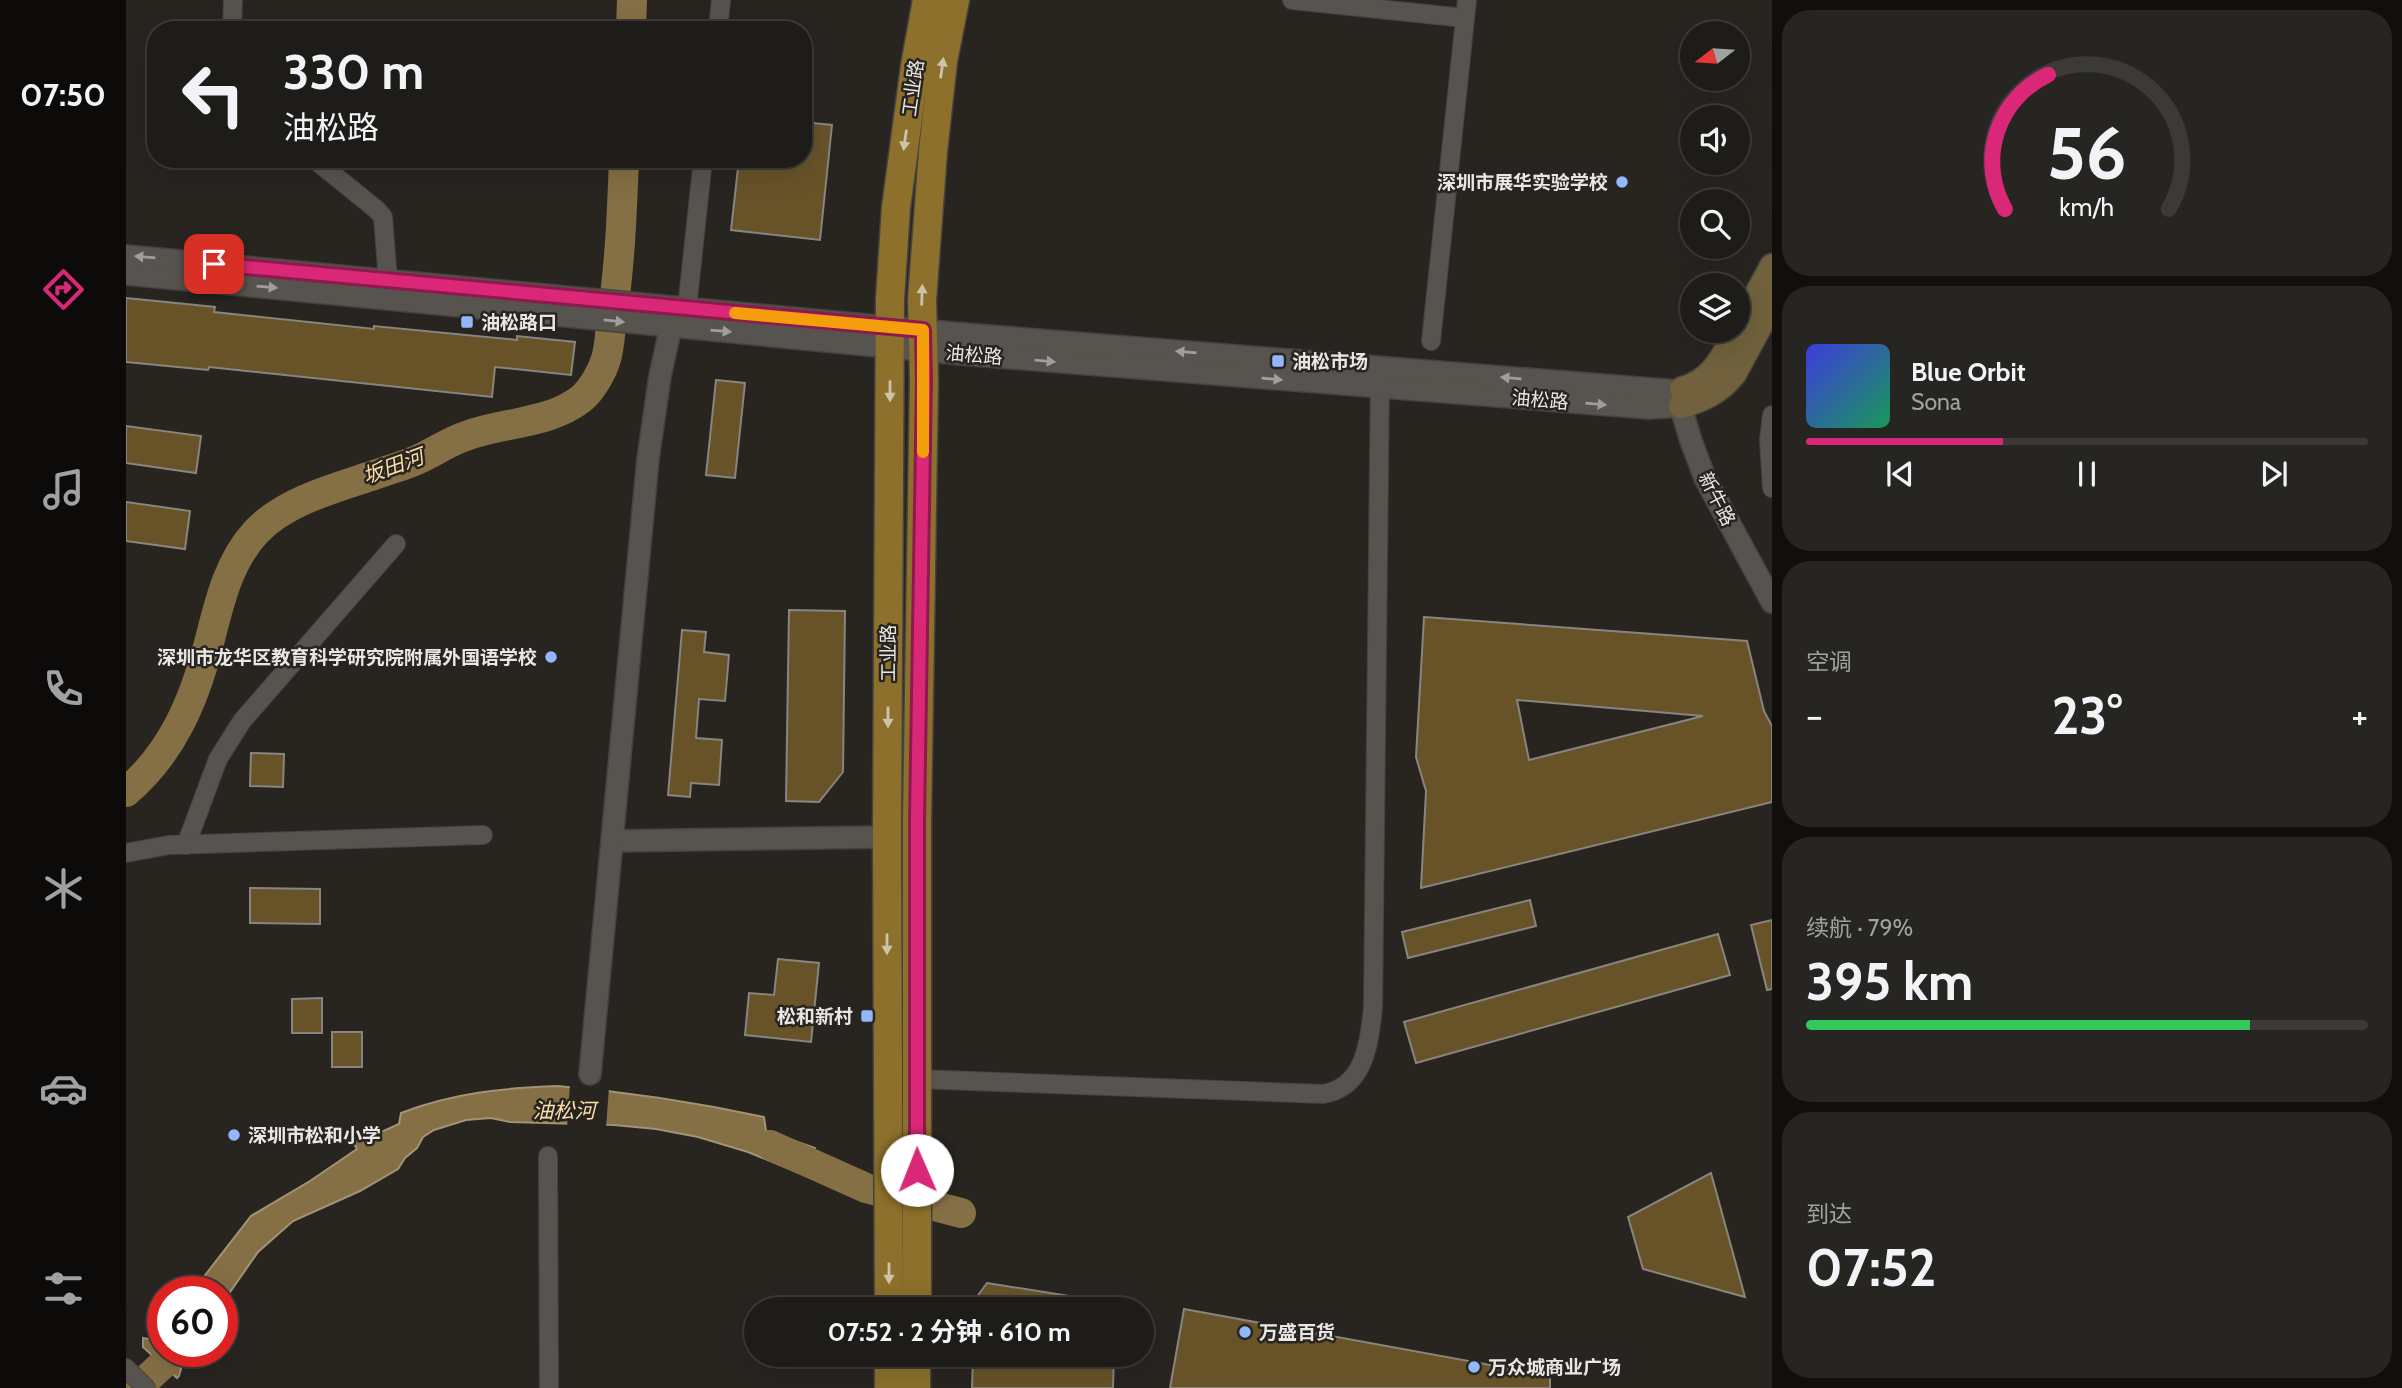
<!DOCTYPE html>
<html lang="zh">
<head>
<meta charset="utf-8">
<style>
  :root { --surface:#1e1c19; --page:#262522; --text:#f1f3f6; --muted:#a1a1a2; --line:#3c3a38; --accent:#db2777 }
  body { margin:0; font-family:Cabin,"Noto Sans SC",sans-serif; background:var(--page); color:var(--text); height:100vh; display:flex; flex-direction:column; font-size:26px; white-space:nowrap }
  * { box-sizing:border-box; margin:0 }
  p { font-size:23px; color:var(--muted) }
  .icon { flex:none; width:38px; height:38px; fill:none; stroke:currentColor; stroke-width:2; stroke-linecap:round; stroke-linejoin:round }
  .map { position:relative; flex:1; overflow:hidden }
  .side { display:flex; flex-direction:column; gap:10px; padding:10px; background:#100f0e; width:630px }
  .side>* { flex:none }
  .hud { position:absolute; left:21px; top:21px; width:665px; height:147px; border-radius:28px; box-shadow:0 7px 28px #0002,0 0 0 2px var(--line); background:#1e1c19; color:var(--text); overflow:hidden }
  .needle { width:46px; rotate:253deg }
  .fabs { position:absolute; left:1554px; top:21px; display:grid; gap:14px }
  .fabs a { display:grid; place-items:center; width:70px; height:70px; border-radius:50%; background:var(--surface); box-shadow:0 7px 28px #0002,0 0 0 2px var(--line); font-size:35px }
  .speed { position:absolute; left:21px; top:1276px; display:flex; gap:14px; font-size:35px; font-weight:700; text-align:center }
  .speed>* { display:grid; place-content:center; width:91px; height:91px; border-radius:50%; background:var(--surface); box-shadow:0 7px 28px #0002,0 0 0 2px var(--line); line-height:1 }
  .speed .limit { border:10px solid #d22; background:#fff; color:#111 }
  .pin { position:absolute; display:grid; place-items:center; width:60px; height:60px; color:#fff; margin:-30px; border-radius:14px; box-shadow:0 4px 10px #0006 }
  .me { position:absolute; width:77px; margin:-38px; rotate:359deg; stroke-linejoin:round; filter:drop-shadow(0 0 5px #0008) }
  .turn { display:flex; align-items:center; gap:24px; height:147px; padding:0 21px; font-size:32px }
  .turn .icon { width:91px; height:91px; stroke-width:2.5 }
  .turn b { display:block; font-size:49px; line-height:60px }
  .big { font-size:52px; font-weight:700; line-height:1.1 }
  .side .tile { flex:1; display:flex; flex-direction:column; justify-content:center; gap:10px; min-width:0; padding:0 24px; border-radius:28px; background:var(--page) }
  .side .dial { align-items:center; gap:0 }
  .dial svg { height:182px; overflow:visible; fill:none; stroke:var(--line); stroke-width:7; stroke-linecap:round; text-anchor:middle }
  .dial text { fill:var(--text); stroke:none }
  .song { display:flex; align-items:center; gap:21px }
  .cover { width:84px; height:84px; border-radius:10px; background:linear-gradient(135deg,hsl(240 70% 55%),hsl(150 70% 35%)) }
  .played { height:7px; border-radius:4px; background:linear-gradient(90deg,var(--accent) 35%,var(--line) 35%) }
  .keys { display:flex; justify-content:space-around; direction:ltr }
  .heat { display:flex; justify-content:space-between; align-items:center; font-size:38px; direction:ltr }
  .charge { height:10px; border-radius:5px; background:linear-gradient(90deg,#34c759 79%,var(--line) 0) }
  .trip { position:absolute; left:618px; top:1297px; width:410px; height:70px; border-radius:35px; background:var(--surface); box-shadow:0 7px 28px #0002,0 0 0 2px var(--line); font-weight:700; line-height:70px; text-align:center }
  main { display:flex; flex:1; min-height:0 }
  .menu { display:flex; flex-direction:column; width:126px; justify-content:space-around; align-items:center; background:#0c0b0a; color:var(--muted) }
  .menu .icon { width:49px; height:49px }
  .menu .active { color:var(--accent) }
  .menu b { font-size:32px; color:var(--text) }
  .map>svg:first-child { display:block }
  .water { fill:#856f45; stroke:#a39375; stroke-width:2 }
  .pier { fill:#282521 }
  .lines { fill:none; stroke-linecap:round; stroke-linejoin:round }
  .river { stroke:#856f45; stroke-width:30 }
  .building { fill:#685329; stroke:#888580; stroke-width:2; fill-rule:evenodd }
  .minor-casing { stroke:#45423f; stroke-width:20 }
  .tertiary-casing { stroke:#45423f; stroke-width:24 }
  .secondary-casing { stroke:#45423f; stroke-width:27 }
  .primary-casing { stroke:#45423f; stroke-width:31 }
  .minor { stroke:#57544f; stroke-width:18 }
  .tertiary { stroke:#57544f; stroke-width:21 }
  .secondary { stroke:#71623d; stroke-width:24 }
  .primary { stroke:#8c702b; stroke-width:28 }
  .oneway { fill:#ccc3ac }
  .oneway2 { fill:#a09e9a }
  .route-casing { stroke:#8e194d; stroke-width:18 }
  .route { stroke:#db2777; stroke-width:12 }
  .slow { stroke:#f59e0b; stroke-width:12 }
  .poi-dot { fill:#93b7fd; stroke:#282521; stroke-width:2.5 }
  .labels { text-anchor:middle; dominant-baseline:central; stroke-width:5; stroke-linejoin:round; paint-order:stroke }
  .street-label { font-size:19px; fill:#e8e7e4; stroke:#282521 }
  .poi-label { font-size:19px; font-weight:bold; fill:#e8e7e4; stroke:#282521; text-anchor:start }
  .water-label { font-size:21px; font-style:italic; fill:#fadda7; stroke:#282521 }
</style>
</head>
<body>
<main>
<nav class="menu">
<b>07:50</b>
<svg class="icon active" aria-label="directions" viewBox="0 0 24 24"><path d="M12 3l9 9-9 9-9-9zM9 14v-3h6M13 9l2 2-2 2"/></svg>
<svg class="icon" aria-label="music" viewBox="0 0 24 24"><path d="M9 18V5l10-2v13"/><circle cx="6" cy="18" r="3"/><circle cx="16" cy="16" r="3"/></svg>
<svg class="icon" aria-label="phone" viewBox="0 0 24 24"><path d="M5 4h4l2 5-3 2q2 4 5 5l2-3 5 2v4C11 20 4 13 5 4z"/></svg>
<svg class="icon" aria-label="climate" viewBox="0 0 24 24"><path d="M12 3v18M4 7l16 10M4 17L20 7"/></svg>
<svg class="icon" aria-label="car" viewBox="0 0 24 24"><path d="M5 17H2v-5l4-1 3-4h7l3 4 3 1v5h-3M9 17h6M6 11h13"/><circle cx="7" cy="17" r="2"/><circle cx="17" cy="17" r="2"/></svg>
<svg class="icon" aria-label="filters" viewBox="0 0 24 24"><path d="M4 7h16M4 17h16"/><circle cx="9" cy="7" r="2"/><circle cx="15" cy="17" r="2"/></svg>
</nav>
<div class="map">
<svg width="1646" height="1388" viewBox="0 0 1646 1388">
  <rect width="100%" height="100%" fill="#282521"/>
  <!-- water -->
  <g class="water">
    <path d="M432,1086C503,1092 568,1102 638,1117L640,1131L689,1148L673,1173L622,1152L572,1137L530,1129L488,1125L384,1122L365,1118L340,1120L308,1130L297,1137L291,1148L279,1158L272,1169L234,1191L167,1221L132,1252L104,1292L96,1294V1292H66L125,1216L184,1181L231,1149L225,1139L242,1130L251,1134L273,1124L275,1113C327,1093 376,1088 432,1086Z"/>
    <path d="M37,1331V1351H60L53,1376L51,1378L17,1347V1338L34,1341Z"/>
  </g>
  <!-- pier -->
  <path class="pier" d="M444,1084L483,1087L480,1128L441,1127Z"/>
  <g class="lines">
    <!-- river -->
    <g class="river">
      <path d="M505,30L506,0"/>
      <path d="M0,792C46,753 68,701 83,643C93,604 102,562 130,532C159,501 209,488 248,475C264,469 282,465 297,457C312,450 324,441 340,436C377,422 423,424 455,399C466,390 476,372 480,359C484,346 484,331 486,317C494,265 496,212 498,159"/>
      <path d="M644,1145L740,1188L835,1213"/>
      <path d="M11,1388L36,1365L46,1351"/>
    </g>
  </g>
  <!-- building -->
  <g class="building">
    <path d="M677,122L706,125L694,240L605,230L613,159H677Z"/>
    <path d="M0,298L89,307L88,312L248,329V326L391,340V336L449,342L445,375L369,367L366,397L83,367L82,370L0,362Z"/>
    <path d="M590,380L619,383L609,478L580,475Z"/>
    <path d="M0,426L75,436L70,473L0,463Z"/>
    <path d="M0,502L64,511L59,549L0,541Z"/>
    <path d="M663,610L719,611L717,772L693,802L660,801Z"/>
    <path d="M1298,617L1621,641L1638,711L1646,726V802L1295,888L1300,791L1290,757ZM1391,700L1577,716L1403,760Z"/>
    <path d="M556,630L580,632L578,652L603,655L599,701L573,699L570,738L596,740L593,785L565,783L564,797L542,795Z"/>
    <path d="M125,753L158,754L157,787L124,786Z"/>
    <path d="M124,888L194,889V924L124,923Z"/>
    <path d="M1404,900L1410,926L1282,958L1276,932Z"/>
    <path d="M1646,920V989L1641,990L1625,925Z"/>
    <path d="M1592,934L1604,975L1290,1063L1278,1022Z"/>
    <path d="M652,959L693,963L685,1042L619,1035L623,993L648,995Z"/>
    <path d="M196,998V1033H166V999Z"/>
    <rect x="206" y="1032" width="30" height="35"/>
    <path d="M1585,1173L1619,1297L1517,1269L1502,1217Z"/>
    <path d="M861,1283L975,1301L974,1309H842Z"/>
    <path d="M1058,1309L1424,1376V1388H1044Z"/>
    <path d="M847,1354H988L987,1388H846Z"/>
  </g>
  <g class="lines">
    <defs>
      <g id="minor">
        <path d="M1166,0L1339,18"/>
        <path d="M106,30L107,0"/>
        <path d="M592,30L595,0"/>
        <path d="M188,159L251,210L257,217L262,281"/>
        <path d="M561,308L577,159"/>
        <path d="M1305,341L1341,0"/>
        <path d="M1646,415L1643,440L1646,488"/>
        <path d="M60,845L92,759L116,721L270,544"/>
        <path d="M0,853L43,845L357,835"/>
        <path d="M791,1079L1197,1094C1239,1087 1243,1043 1247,1008L1254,375"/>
        <path d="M422,1156L423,1388"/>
        <path d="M0,1368L20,1388"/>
      </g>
      <g id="tertiary">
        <path d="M0,256L837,334L1550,391L1565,441L1579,478L1646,602"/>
        <path d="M0,274L836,354L1523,408L1555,406"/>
        <path d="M486,841L761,837"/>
        <path d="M464,1074L522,459L534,376L545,326"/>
      </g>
      <g id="secondary">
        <path d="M1612,329L1646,266"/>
        <path d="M1556,389C1587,381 1597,356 1611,331"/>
        <path d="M1555,406C1576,400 1594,392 1608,374L1646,304"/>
      </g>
      <g id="primary">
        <path d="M763,1309L761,837L764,299L770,208L789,66L801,0"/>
        <path d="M791,1309V820L798,380L796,300L807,151L817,61L829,0"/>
        <path d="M763,1354V1388"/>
        <path d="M790,1388V1354"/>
      </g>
    </defs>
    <!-- minor casing -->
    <use href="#minor" class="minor-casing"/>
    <!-- tertiary casing -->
    <use href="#tertiary" class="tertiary-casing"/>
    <!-- secondary casing -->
    <use href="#secondary" class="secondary-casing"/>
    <!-- primary casing -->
    <use href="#primary" class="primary-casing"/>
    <!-- minor -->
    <use href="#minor" class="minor"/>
    <!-- tertiary -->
    <use href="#tertiary" class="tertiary"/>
    <!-- secondary -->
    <use href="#secondary" class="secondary"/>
    <!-- primary -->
    <use href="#primary" class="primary"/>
  </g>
  <!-- one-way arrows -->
  <defs><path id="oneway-solid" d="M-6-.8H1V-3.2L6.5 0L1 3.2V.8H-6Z" transform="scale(1.75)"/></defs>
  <g class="oneway">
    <use href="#oneway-solid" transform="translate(816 68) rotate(-82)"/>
    <use href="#oneway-solid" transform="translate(779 140) rotate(98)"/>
    <use href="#oneway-solid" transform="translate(796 295) rotate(-88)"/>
    <use href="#oneway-solid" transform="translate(764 391) rotate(90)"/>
    <use href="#oneway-solid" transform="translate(762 717) rotate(90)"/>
    <use href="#oneway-solid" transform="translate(761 944) rotate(90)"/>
    <use href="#oneway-solid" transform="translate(763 1273) rotate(90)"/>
  </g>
  <g class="oneway2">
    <use href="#oneway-solid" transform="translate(19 257) rotate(-175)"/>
    <use href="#oneway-solid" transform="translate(141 287) rotate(5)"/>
    <use href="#oneway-solid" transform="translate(488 321) rotate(6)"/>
    <use href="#oneway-solid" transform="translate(595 331) rotate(5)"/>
    <use href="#oneway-solid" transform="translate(1060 352) rotate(-175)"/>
    <use href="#oneway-solid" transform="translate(919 361) rotate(5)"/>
    <use href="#oneway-solid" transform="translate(1385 378) rotate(-175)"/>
    <use href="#oneway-solid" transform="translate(1146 379) rotate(5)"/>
    <use href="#oneway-solid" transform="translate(1470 404) rotate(5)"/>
  </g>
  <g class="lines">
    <defs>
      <path id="route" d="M88,264L797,330L798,380L791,820V1170"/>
    </defs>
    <!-- route casing -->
    <use href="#route" class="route-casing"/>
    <!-- route -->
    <use href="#route" class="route"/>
    <!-- slow -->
    <path class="slow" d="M609,313L797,330V452"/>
  </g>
  <!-- markers -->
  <g class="poi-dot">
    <circle cx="1496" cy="182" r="7"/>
    <rect x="334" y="315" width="14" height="14" rx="3.5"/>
    <rect x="1145" y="354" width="14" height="14" rx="3.5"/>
    <circle cx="425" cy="657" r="7"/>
    <rect x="734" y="1009" width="14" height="14" rx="3.5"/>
    <circle cx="108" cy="1135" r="7"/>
    <circle cx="1119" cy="1332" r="7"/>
    <circle cx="1348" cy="1367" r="7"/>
  </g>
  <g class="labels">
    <!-- street labels -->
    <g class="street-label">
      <text transform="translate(787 88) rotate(-82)">工业路</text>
      <text transform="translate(848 355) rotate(5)">油松路</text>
      <text transform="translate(1414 400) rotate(5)">油松路</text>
      <text transform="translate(1591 499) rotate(63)">新牛路</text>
      <text transform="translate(762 653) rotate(-90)">工业路</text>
    </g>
    <!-- poi labels -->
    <g class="poi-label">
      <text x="1482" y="182" text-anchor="end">深圳市展华实验学校</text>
      <text x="355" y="322">油松路口</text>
      <text x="1166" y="361">油松市场</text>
      <text x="411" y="657" text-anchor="end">深圳市龙华区教育科学研究院附属外国语学校</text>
      <text x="727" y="1016" text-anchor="end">松和新村</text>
      <text x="122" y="1135">深圳市松和小学</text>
      <text x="1133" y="1332">万盛百货</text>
      <text x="1362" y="1367">万众城商业广场</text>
    </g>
    <!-- water labels -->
    <g class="water-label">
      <text transform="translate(267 466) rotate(-20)">坂田河</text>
      <text x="438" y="1110">油松河</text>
    </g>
  </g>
</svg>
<div class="fabs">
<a><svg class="needle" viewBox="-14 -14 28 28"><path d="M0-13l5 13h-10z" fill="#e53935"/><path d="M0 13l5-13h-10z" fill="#a1a1a2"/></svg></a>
<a><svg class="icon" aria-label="sound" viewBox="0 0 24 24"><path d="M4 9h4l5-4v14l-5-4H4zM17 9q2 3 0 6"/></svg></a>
<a><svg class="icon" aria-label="search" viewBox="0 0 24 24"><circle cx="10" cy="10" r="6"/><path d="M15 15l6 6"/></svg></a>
<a><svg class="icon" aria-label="layers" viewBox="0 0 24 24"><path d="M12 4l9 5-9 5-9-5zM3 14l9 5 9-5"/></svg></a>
</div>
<div class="speed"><div class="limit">60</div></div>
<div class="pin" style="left:88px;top:264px;background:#d93025"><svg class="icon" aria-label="arrive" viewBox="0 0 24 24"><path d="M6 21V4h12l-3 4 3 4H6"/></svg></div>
<svg class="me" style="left:791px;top:1170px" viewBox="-20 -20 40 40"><circle r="19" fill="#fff"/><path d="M0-13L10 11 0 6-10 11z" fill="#db2777"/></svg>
<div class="trip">07:52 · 2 分钟 · 610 m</div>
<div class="hud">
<div class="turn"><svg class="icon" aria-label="left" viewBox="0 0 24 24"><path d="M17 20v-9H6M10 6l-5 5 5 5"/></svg><div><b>330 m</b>油松路</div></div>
</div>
</div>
<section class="side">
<div class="tile dial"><svg viewBox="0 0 100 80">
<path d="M14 69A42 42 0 1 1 86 69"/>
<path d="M14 69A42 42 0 0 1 33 10" stroke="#db2777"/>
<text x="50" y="56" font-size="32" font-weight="700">56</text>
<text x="50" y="72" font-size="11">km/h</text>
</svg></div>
<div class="tile">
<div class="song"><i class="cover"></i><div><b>Blue Orbit</b><p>Sona</p></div></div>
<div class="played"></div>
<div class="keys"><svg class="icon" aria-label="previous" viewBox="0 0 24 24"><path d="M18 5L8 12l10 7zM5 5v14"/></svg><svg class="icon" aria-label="pause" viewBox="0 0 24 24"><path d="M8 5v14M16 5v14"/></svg><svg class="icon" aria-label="next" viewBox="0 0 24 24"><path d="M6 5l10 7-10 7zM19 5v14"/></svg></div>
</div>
<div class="tile"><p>空调</p>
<div class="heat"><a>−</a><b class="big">23°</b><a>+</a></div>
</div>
<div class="tile"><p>续航 · 79%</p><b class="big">395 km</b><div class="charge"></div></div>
<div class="tile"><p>到达</p><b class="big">07:52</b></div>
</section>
</main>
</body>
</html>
